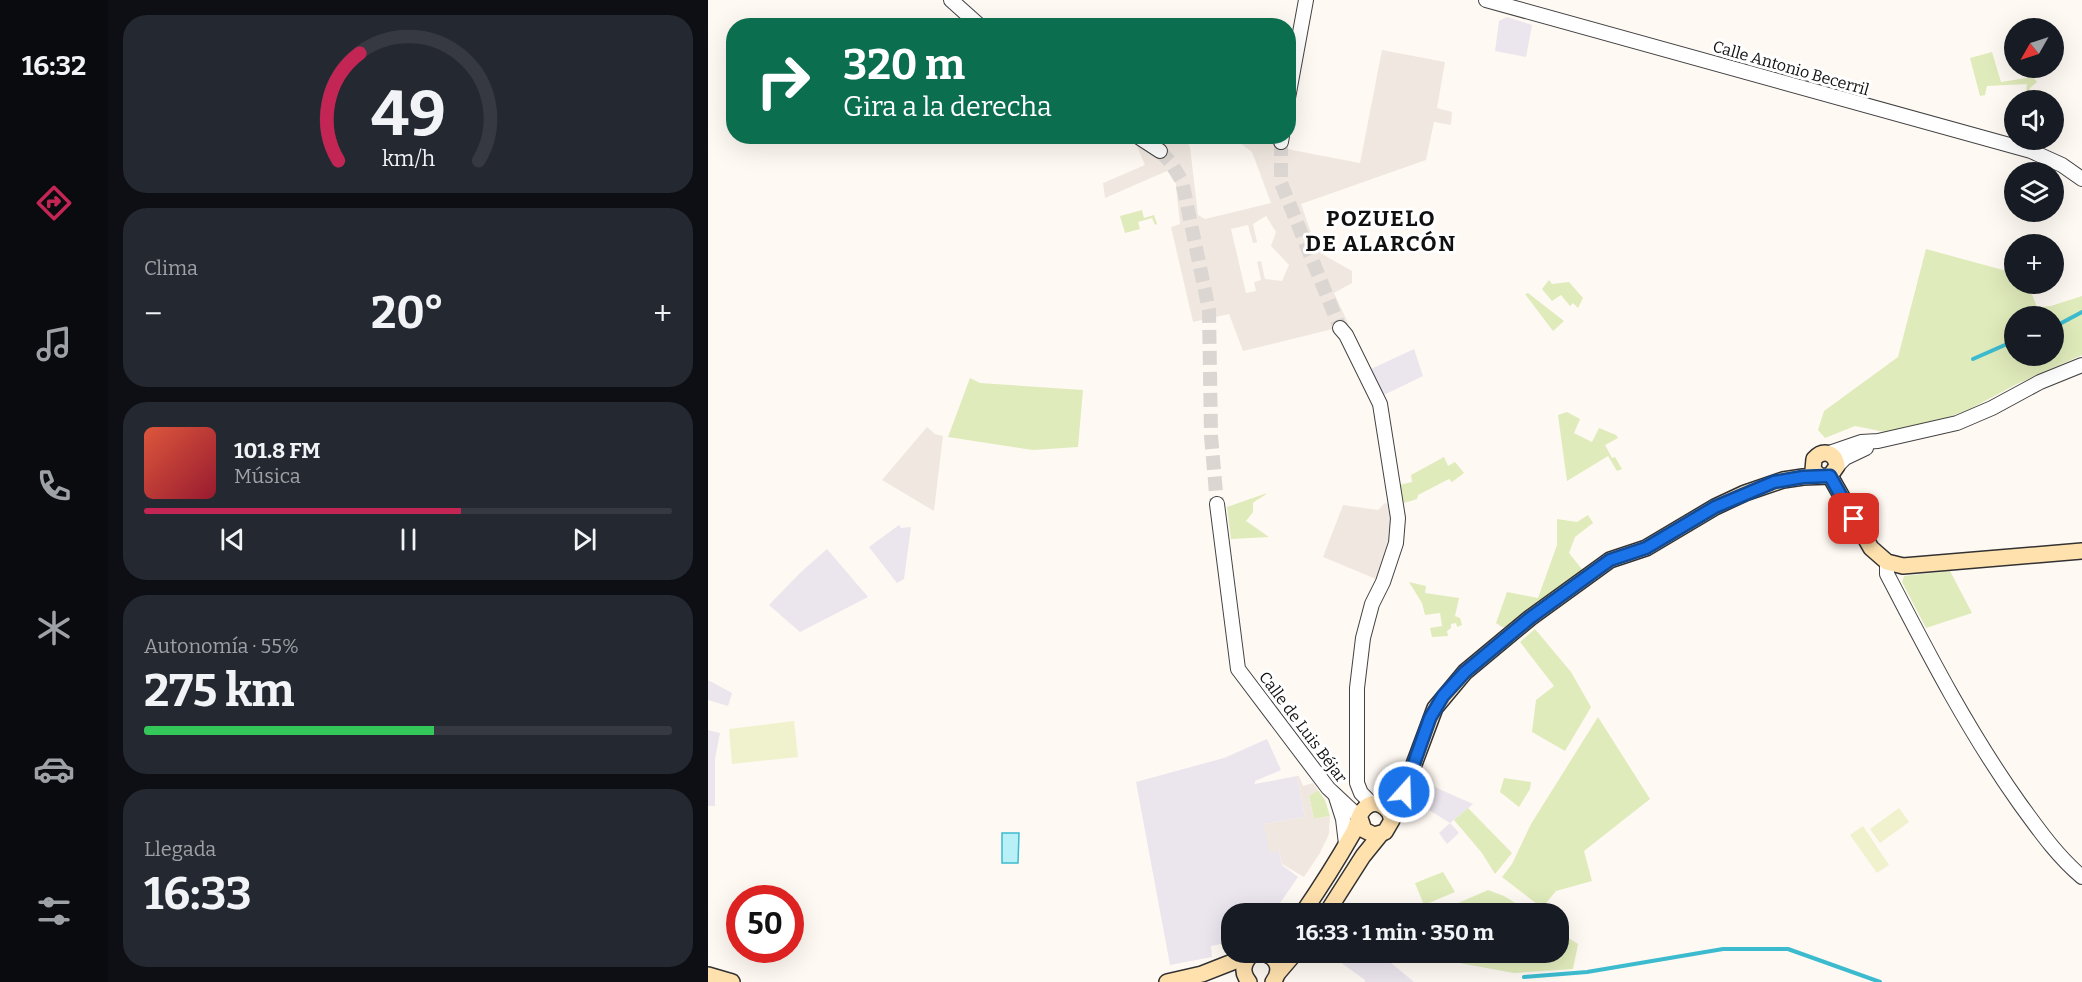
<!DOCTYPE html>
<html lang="es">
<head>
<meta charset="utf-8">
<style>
  :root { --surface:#171b24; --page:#242831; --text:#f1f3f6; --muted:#9ea1a6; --line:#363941; --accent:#c32555 }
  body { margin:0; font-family:Bitter,serif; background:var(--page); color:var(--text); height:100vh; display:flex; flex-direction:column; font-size:22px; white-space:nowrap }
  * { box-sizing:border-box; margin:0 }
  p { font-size:20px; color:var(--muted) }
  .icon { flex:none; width:33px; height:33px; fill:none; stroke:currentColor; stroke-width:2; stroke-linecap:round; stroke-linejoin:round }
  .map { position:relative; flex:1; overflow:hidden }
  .drawer { display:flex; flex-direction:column; gap:15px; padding:15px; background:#0d0f14; width:600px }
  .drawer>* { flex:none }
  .guide { position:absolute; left:18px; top:18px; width:570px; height:126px; border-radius:24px; box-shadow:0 6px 24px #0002; background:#0b6e4f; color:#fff; overflow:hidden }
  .needle { width:39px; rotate:231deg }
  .buttons { position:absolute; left:1296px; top:18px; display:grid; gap:12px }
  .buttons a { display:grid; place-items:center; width:60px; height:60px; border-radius:50%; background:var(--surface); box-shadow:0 6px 24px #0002; font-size:30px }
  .speed { position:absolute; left:18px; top:885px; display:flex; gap:12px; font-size:30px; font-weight:700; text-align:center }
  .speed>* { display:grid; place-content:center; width:78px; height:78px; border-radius:50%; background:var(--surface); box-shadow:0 6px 24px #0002; line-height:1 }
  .speed .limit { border:9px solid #d22; background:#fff; color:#111 }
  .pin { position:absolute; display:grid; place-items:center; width:51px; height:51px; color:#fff; margin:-26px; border-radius:12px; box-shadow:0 3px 9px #0006 }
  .me { position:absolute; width:66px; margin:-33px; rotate:20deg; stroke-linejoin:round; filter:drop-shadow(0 0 4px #0008) }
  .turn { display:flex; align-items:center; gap:21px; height:126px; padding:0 18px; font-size:27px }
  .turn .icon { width:78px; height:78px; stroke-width:2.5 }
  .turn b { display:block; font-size:42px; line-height:51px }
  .big { font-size:45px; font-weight:700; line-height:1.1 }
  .drawer .card { flex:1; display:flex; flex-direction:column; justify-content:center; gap:9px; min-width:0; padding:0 21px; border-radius:24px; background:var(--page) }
  .drawer .dial { align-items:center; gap:0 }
  .dial svg { height:156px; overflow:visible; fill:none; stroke:var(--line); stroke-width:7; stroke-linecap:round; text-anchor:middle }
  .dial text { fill:var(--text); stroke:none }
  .song { display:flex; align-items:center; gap:18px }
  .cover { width:72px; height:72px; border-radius:9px; background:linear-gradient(135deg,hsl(10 70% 55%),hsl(350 70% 35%)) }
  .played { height:6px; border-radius:3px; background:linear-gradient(90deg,var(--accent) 60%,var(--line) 60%) }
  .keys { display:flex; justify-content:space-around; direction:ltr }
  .heat { display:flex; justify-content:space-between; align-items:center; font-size:33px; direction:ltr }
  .charge { height:9px; border-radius:4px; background:linear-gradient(90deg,#34c759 55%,var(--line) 0) }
  .trip { position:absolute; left:513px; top:903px; width:348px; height:60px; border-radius:24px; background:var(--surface); box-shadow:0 6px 24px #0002; font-weight:700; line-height:60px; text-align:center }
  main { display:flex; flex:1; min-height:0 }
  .tabs { display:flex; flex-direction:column; width:108px; justify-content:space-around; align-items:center; background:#090b0e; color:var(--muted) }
  .tabs .icon { width:42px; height:42px }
  .tabs .active { color:var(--accent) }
  .tabs b { font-size:27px; color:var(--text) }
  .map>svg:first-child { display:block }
  .industrial { fill:#ebe5ee }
  .green { fill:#e0ebbb; fill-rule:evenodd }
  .pitch { fill:#eff2cd }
  .plaza { fill:#f0e8e0; fill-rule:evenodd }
  .water { fill:#b7f0f7; stroke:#3cbbcf; stroke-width:1.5 }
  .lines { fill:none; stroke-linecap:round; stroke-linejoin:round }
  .stream { stroke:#3cbbcf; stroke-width:4 }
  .tertiary-tunnel { stroke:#dbd6d1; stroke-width:14; stroke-dasharray:14 7; stroke-linecap:butt }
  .tertiary-casing { stroke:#434343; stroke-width:16 }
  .secondary-casing { stroke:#323232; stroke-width:18 }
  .tertiary { stroke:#fff; stroke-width:14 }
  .secondary { stroke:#ffe1ae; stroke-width:15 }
  .route-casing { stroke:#114b97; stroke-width:15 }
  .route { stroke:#1a73e8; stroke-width:10 }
  .labels { text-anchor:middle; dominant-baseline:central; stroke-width:6; stroke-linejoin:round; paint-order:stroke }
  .street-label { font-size:16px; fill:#101010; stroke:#fff }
  .district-label { font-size:22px; font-weight:bold; letter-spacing:1.5px; fill:#101010; stroke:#fff }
</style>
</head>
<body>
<main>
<nav class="tabs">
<b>16:32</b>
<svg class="icon active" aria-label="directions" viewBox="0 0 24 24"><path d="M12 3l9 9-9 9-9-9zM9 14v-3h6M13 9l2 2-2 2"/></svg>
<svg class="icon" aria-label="music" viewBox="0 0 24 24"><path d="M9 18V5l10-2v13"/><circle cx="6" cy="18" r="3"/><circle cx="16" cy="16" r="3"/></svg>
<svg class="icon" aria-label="phone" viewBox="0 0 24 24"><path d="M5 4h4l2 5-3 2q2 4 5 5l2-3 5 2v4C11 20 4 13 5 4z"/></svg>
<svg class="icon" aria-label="climate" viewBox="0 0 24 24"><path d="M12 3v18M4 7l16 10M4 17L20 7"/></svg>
<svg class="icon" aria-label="car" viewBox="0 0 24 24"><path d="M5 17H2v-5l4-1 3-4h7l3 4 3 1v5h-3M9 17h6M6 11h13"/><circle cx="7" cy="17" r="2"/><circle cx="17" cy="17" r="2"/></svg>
<svg class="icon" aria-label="filters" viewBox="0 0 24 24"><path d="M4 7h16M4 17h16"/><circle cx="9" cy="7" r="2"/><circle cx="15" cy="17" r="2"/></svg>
</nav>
<section class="drawer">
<div class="card dial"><svg viewBox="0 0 100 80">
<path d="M14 69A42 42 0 1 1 86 69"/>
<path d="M14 69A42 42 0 0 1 25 14" stroke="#c32555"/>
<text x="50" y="56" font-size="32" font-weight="700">49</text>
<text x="50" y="72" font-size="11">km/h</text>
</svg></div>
<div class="card"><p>Clima</p>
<div class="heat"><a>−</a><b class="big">20°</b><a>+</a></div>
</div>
<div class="card">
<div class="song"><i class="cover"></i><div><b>101.8 FM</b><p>Música</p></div></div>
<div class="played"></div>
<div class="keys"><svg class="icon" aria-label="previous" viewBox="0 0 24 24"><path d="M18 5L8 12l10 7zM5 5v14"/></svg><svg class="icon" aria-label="pause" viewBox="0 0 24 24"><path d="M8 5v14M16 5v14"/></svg><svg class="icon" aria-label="next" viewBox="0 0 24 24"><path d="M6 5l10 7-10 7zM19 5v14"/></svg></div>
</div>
<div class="card"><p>Autonomía · 55%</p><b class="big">275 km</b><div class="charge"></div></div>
<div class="card"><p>Llegada</p><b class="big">16:33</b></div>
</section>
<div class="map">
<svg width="1374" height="982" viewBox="0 0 1374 982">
  <rect width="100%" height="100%" fill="#fff9f3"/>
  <!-- industrial -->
  <g class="industrial">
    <path d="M799,17L824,25L818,57L787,51L791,21Z"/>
    <path d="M706,349L715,376L676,395L663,369Z"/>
    <path d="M191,525L193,528L203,527L196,579L189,583L161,547Z"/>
    <path d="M119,549L160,597L92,632L61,605L92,573Z"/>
    <path d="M0,680L24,693L20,706L0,700Z"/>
    <path d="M0,730L12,733L7,759V806H0Z"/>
    <path d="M559,739L573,770L547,781V784L589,776L597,817L556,824L571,851L574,865L590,877L565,913L524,914L523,942L503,946L504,957L462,965L428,782L516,758Z"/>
    <path d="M713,781L765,804L742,823L751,833L739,844L731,833L742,823L705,800Z"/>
    <path d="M622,952L671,953L706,982H657V980L621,954Z"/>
  </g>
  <!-- green -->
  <g class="green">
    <path d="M1284,52L1293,82L1325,77L1329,82L1322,88L1320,95L1324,100H1317L1319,84L1279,86L1277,95L1272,96L1262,58Z"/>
    <path d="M434,210L436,218L446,215L449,224L447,225L444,218L430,222L432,229L417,233L412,216Z"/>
    <path d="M1218,249L1306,273V284H1320L1329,307L1343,306L1374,296V355L1309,384L1260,410L1237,418L1177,432L1147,426L1117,438L1110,430L1116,411L1190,357ZM1306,316H1346V356H1306Z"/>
    <path d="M841,280L844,284L861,282L875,298L870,308L865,303L862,306L853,295L844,301L834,289Z"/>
    <path d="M820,293L856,321L845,331L817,294Z"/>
    <path d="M262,378L272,383L375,390L370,447L325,450L240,437Z"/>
    <path d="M859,412L872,419L866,433L884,442L891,428L908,435L910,438L897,445L904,458L907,457L914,469L909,471L900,456L859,481L850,415Z"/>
    <path d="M736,457L740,466L747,462L756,473L744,482L741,479L710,495L709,499L696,503L691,485L704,482L703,475Z"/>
    <path d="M559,493C554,498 549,499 545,503V512L538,521L561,537L523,539L519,507Z"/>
    <path d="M880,515L885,523L867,537L861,553L877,573L804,627H794L788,623L799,592L830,598L849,545V519L869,522Z"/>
    <path d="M1242,571L1264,613L1218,628L1194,582L1196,576Z"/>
    <path d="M701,582L718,586L717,593L751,598L747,616L752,618L754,625L749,627L748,623L743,624V628L739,631L740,636L724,637L722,628L734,626L732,613L717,615L714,603Z"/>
    <path d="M827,629L863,672L883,707L857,751L824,732L828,700L846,686L812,642Z"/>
    <path d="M890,717L942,799L876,851L884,881L848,891L834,908L794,877L804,864L823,824Z"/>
    <path d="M796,778L823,782L822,789L811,807L792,792Z"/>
    <path d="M610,790L617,800L622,816L606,819L601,796Z"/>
    <path d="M760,808L804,853L787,874L774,853L746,820Z"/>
    <path d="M735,872L747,892L716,905L707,883Z"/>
    <path d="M780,890L796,896L823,913H730L732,911Z"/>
    <path d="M851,932L870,944L865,969L806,973L740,961L738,953L850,952Z"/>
  </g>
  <!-- pitch -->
  <g class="pitch">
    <path d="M86,721L90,757L24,764L21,729Z"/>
    <path d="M1191,808L1201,822L1172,843L1162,829Z"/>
    <path d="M1155,826L1181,865L1169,873L1142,835Z"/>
  </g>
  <!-- plaza -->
  <g class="plaza">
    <path d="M674,50L737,62L729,108L744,112L743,125L726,122L718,160L593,204L607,244L616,255L644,271V283L626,293L641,325L535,351L521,314L485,322L463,227L472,224L467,177L459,171L397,198L395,183L437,165L428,144L430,141L438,137H477L482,147L490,215L497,219L563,203L544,152L528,140L531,137H570L569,145L584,150L652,163ZM558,216L568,232L563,246L581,265L574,281L557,279L553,261L549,262L553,280L546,282L548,291L538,293L523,229L540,225L545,243L549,242L545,224Z"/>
    <path d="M219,427L227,434L235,436L226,511L174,480Z"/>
    <path d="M677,503L688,506L675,582L615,557L635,505L670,510Z"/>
    <path d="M589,776H591L595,786L605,783L610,790L601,796L606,819L622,816L621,834L612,853L596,877L574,864L571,851L561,853L556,824L597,817Z"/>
  </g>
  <!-- water -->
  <path class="water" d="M294,833H311L310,863H294Z"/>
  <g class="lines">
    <!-- stream -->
    <g class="stream">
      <path d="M1346,327L1374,312"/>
      <path d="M1265,359L1306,341"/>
      <path d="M816,977L879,972L1015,949H1080L1172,982"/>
    </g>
    <!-- tertiary-tunnel -->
    <g class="tertiary-tunnel">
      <path d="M573,142V183L632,328"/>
      <path d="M452,151L463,163L474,181L501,310L503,436L509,504"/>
    </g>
    <defs>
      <g id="tertiary">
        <path d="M243,0L272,26"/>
        <path d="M778,0L1323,151L1354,165L1374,179"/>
        <path d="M580,98L598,0"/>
        <path d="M429,136L452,151"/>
        <path d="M573,142L574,136"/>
        <path d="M632,328L638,335L672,404L690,518L688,543L675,582L664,604L655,638L649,688V783L653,793L664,804"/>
        <path d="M1121,453L1153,442L1170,441L1249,423L1284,408L1332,382L1374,365"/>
        <path d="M1129,466L1137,458L1158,448"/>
        <path d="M509,504L530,669L620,788L652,818"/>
        <path d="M1179,562V574C1220,653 1260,731 1312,804C1331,830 1349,856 1374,877"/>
        <path d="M628,797L635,819L638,844"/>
      </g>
      <g id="secondary">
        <path d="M1122,476L1163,548L1179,562L1195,566L1374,551"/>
        <path d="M683,817L696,791L727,708L757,672L822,618L902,560L938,548L1007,507L1037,493L1075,480L1095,477L1122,476L1129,466C1127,452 1115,449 1106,459L1105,470L1112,476"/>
        <path d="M594,914C612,888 629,861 645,833C649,826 650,814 657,808C668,797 682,808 684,820L677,832L666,835L656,830L652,818"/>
        <path d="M618,914L655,856L672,835"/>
        <path d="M550,953C567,953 576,968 565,982"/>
        <path d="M570,973L588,952"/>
        <path d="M0,975L24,982"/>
        <path d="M459,982L494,974L550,952"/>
        <path d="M541,982C534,973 534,965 542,956"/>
      </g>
    </defs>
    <!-- tertiary casing -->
    <use href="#tertiary" class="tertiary-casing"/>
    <!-- secondary casing -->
    <use href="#secondary" class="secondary-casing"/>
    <!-- tertiary -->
    <use href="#tertiary" class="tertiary"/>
    <!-- secondary -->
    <use href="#secondary" class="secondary"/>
  </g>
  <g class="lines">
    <defs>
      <path id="route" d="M696,792L722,718L735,696L757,672L822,618L902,560L938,548L1007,507L1066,482L1095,477L1122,476L1146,519"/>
    </defs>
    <!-- route casing -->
    <use href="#route" class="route-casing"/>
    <!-- route -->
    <use href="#route" class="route"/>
  </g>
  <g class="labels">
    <!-- street labels -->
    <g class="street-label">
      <text transform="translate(1083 68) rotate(16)">Calle Antonio Becerril</text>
      <text transform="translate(595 727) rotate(53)">Calle de Luis Béjar</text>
    </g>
    <!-- district labels -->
    <g class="district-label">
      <text x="673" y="218">POZUELO<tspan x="673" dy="25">DE ALARCÓN</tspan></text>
    </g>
  </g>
</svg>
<div class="buttons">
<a><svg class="needle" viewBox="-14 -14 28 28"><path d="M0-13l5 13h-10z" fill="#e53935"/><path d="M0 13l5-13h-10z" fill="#9ea1a6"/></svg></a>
<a><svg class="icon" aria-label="sound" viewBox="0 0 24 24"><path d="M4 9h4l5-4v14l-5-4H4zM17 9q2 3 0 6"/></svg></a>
<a><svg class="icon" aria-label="layers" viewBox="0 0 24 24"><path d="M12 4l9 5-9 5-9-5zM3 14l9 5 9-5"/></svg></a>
<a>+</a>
<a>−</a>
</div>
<div class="speed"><div class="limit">50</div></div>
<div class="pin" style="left:1146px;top:519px;background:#d93025"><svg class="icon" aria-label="arrive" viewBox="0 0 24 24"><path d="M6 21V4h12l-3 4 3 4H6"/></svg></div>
<svg class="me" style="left:696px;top:792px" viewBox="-20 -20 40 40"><circle r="17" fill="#1a73e8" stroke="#fff" stroke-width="3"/><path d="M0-11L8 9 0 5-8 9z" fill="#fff"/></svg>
<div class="trip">16:33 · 1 min · 350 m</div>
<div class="guide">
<div class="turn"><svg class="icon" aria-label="right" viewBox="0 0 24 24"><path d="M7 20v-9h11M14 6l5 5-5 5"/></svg><div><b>320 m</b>Gira a la derecha</div></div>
</div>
</div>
</main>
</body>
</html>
